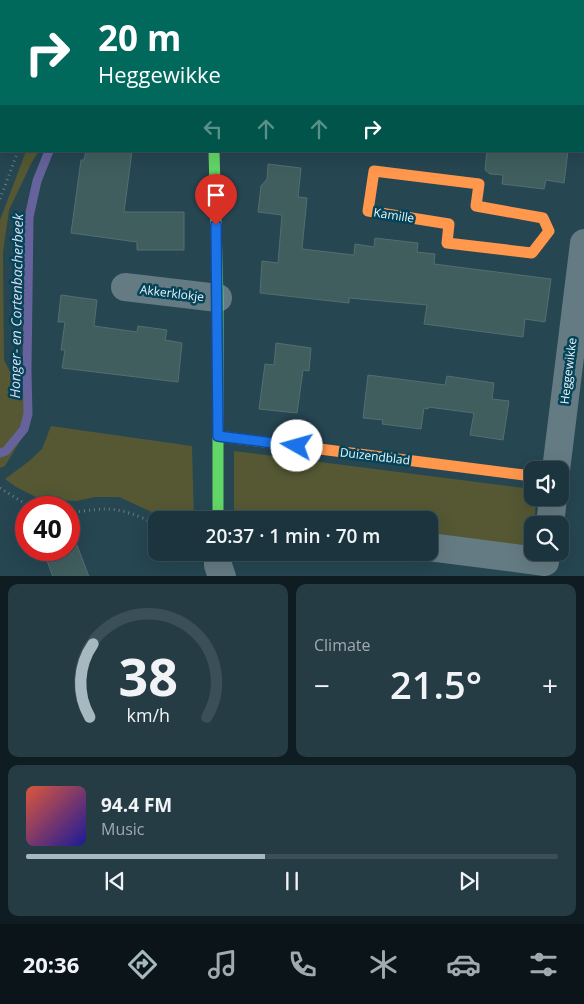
<!DOCTYPE html>
<html lang="en">
<head>
<meta charset="utf-8">
<style>
  :root { --surface:#1c343e; --page:#253c45; --text:#f1f3f6; --muted:#a0aab0; --line:#3a4f58; --accent:#a7b9c0 }
  body { margin:0; font-family:"Open Sans",sans-serif; background:var(--page); color:var(--text); height:100vh; display:flex; flex-direction:column; font-size:19px; white-space:nowrap }
  * { box-sizing:border-box; margin:0 }
  p { font-size:16px; color:var(--muted) }
  .icon { flex:none; width:28px; height:28px; fill:none; stroke:currentColor; stroke-width:2; stroke-linecap:round; stroke-linejoin:round }
  .map { position:relative; height:576px; overflow:hidden }
  .details { display:flex; flex-direction:column; gap:8px; padding:8px; background:#0f1d22; flex:1 }
  .details>* { flex:none }
  .guide { position:absolute; left:0px; top:0px; width:585px; height:152px; box-shadow:0 5px 20px #0002,0 0 0 1px var(--line); background:#00695c; color:#fff; overflow:hidden }
  .tools { position:absolute; left:524px; top:461px; display:grid; gap:10px }
  .tools a { display:grid; place-items:center; width:45px; height:45px; border-radius:10px; background:var(--surface); box-shadow:0 5px 20px #0002,0 0 0 1px var(--line); font-size:25px }
  .speed { position:absolute; left:15px; top:496px; display:flex; gap:10px; font-size:25px; font-weight:700; text-align:center }
  .speed>* { display:grid; place-content:center; width:65px; height:65px; border-radius:50%; background:var(--surface); box-shadow:0 5px 20px #0002,0 0 0 1px var(--line); line-height:1 }
  .speed .limit { border:8px solid #d22; background:#fff; color:#111 }
  .pin { position:absolute; display:grid; place-items:center; width:42px; height:42px; color:#fff; margin:-51px -21px; border-radius:50% 50% 50% 0; rotate:-45deg; box-shadow:0 0 5px #0007 }
  .pin .icon { rotate:45deg }
  .me { position:absolute; width:55px; margin:-28px; rotate:277deg; stroke-linejoin:round; filter:drop-shadow(0 0 4px #0008) }
  .turn { display:flex; align-items:center; gap:18px; height:105px; padding:0 15px; font-size:22px }
  .turn .icon { width:65px; height:65px; stroke-width:2.5 }
  .turn b { display:block; font-size:35px; line-height:42px }
  .lanes { display:flex; align-items:center; height:48px; padding:0 15px; background:#0003; justify-content:center; gap:25px; direction:ltr }
  .lanes .off { opacity:.35 }
  .big { font-size:38px; font-weight:600; line-height:1.1 }
  .details .widget { flex:1; display:flex; flex-direction:column; justify-content:center; gap:8px; min-width:0; padding:0 18px; border-radius:10px; background:var(--page) }
  .details .dial { align-items:center; gap:0 }
  .dial svg { height:130px; overflow:visible; fill:none; stroke:var(--line); stroke-width:7; stroke-linecap:round; text-anchor:middle }
  .dial text { fill:var(--text); stroke:none }
  .song { display:flex; align-items:center; gap:15px }
  .cover { width:60px; height:60px; border-radius:8px; background:linear-gradient(135deg,hsl(10 70% 55%),hsl(240 70% 35%)) }
  .played { height:5px; border-radius:2px; background:linear-gradient(90deg,var(--accent) 45%,var(--line) 45%) }
  .keys { display:flex; justify-content:space-around; direction:ltr }
  .heat { display:flex; justify-content:space-between; align-items:center; font-size:28px; direction:ltr }
  .details .tiles { flex:1; display:grid; gap:8px; grid-template-columns:1fr 1fr }
  .widget:last-child { grid-column:span 2 }
  .trip { position:absolute; left:148px; top:511px; width:290px; height:50px; border-radius:10px; background:var(--surface); box-shadow:0 5px 20px #0002,0 0 0 1px var(--line); font-weight:600; line-height:50px; text-align:center }
  .tab-bar { display:flex; height:80px; justify-content:space-around; align-items:center; background:#0b1519; color:var(--muted) }
  .tab-bar .icon { width:35px; height:35px }
  .tab-bar .on { color:var(--accent) }
  .tab-bar b { font-size:22px; color:var(--text) }
  .map>svg:first-child { display:block }
  .green { fill:#555833 }
  .lines { fill:none; stroke-linecap:round; stroke-linejoin:round }
  .stream { stroke:#66629b; stroke-width:9 }
  .building { fill:#405e5e; stroke:#556e6f }
  .path { stroke:#697d85; stroke-width:3; stroke-dasharray:1 4; stroke-linecap:butt }
  .street { stroke:#657b83; stroke-width:28 }
  .fast { stroke:#63d668; stroke-width:11 }
  .slow { stroke:#ff974d; stroke-width:11 }
  .route-casing { stroke:#114b97; stroke-width:12 }
  .route { stroke:#1a73e8; stroke-width:9 }
  .labels { text-anchor:middle; dominant-baseline:central; stroke-width:5; stroke-linejoin:round; paint-order:stroke }
  .street-label { font-size:12px; fill:#ecf7fc; stroke:#044358 }
  .water-label { font-size:14px; font-style:italic; fill:#dfdff1; stroke:#044358 }
</style>
</head>
<body>
<div class="map">
<svg width="584" height="577" viewBox="0 0 584 577">
  <rect width="100%" height="100%" fill="#264652"/>
  <!-- green -->
  <g class="green">
    <path d="M26,151H39L32,162L9,210L3,252L4,360L30,411L26,431L5,466L0,468V220Z"/>
    <path d="M51,426L192,446L194,520H169L119,497H95L76,501L40,499L16,487L5,479L28,462L42,449Z"/>
    <path d="M234,451L532,489V498H536L535,517L528,549L429,536V520H300L234,512Z"/>
  </g>
  <g class="lines">
    <!-- stream -->
    <g class="stream">
      <path d="M130,1V0"/>
      <path d="M0,453L6,451L24,429L28,414L27,371L29,217L37,181L49,151"/>
    </g>
  </g>
  <!-- building -->
  <g class="building">
    <path d="M86,151H132L124,212H184V250H137V242L71,233L81,160H84Z"/>
    <path d="M487,151H568L564,183L546,180L544,189L502,184L503,175L490,174L485,170Z"/>
    <path d="M268,164L301,168L298,197L307,198L302,249L354,255L355,244L374,247L375,238L418,243L417,252L435,254L434,264L551,279L545,322L525,319L523,337L424,324L427,305L349,298V303L260,293L262,261L278,263L282,215L258,212L261,186L267,179Z"/>
    <path d="M61,295L97,300L94,326L137,332L138,326L167,330L165,340L182,343L178,382L62,368L65,350H61L65,322H58Z"/>
    <path d="M276,343L311,348L309,371L303,370L297,413L259,409L265,364L274,365Z"/>
    <path d="M368,375L445,385L447,376L494,383L492,399L509,401L503,440L470,435L474,413L428,407V409L424,408L421,429L382,424L383,420L363,418Z"/>
    <path d="M77,545L89,577H53L46,558Z"/>
  </g>
  <g class="lines">
    <!-- path -->
    <g class="path">
      <path d="M92,1L93,0"/>
      <path d="M0,199L18,151"/>
      <path d="M0,488L32,508"/>
      <path d="M69,513C111,507 117,506 156,524"/>
    </g>
    <!-- street -->
    <g class="street">
      <path d="M257,1L258,0"/>
      <path d="M125,287L218,298"/>
      <path d="M556,470L584,243"/>
      <path d="M550,525L553,498"/>
      <path d="M429,547L545,562"/>
      <path d="M218,552V565L222,577"/>
    </g>
    <!-- fast -->
    <path class="fast" d="M214,151L218,298V520"/>
    <!-- slow -->
    <g class="slow">
      <path d="M374,171L479,184L476,206L543,218L549,231L532,253L447,243L449,224L368,211Z"/>
      <path d="M218,436L532,476"/>
    </g>
  </g>
  <g class="lines">
    <defs>
      <path id="route" d="M216,225L218,436L297,446"/>
    </defs>
    <!-- route casing -->
    <use href="#route" class="route-casing"/>
    <!-- route -->
    <use href="#route" class="route"/>
  </g>
  <g class="labels">
    <!-- street labels -->
    <g class="street-label">
      <text transform="translate(394 215) rotate(9)">Kamille</text>
      <text transform="translate(172 293) rotate(7)">Akkerklokje</text>
      <text transform="translate(568 371) rotate(-83)">Heggewikke</text>
      <text transform="translate(375 456) rotate(7)">Duizendblad</text>
    </g>
    <!-- water labels -->
    <g class="water-label">
      <text transform="translate(16 306) rotate(-89)">Honger- en Cortenbacherbeek</text>
    </g>
  </g>
</svg>
<div class="tools">
<a><svg class="icon" aria-label="sound" viewBox="0 0 24 24"><path d="M4 9h4l5-4v14l-5-4H4zM17 9q2 3 0 6"/></svg></a>
<a><svg class="icon" aria-label="search" viewBox="0 0 24 24"><circle cx="10" cy="10" r="6"/><path d="M15 15l6 6"/></svg></a>
</div>
<div class="speed"><div class="limit">40</div></div>
<div class="pin" style="left:216px;top:225px;background:#d93025"><svg class="icon" aria-label="arrive" viewBox="0 0 24 24"><path d="M6 21V4h12l-3 4 3 4H6"/></svg></div>
<svg class="me" style="left:297px;top:446px" viewBox="-20 -20 40 40"><circle r="19" fill="#fff"/><path d="M0-13L10 11 0 6-10 11z" fill="#1a73e8"/></svg>
<div class="trip">20:37 · 1 min · 70 m</div>
<div class="guide">
<div class="turn"><svg class="icon" aria-label="right" viewBox="0 0 24 24"><path d="M7 20v-9h11M14 6l5 5-5 5"/></svg><div><b>20 m</b>Heggewikke</div></div>
<div class="lanes"><svg class="icon off" aria-label="left" viewBox="0 0 24 24"><path d="M17 20v-9H6M10 6l-5 5 5 5"/></svg><svg class="icon off" aria-label="ahead" viewBox="0 0 24 24"><path d="M12 20V5M6 11l6-6 6 6"/></svg><svg class="icon off" aria-label="ahead" viewBox="0 0 24 24"><path d="M12 20V5M6 11l6-6 6 6"/></svg><svg class="icon" aria-label="right" viewBox="0 0 24 24"><path d="M7 20v-9h11M14 6l5 5-5 5"/></svg></div>
</div>
</div>
<section class="details">
<div class="tiles">
<div class="widget dial"><svg viewBox="0 0 100 80">
<path d="M14 69A42 42 0 1 1 86 69"/>
<path d="M14 69A42 42 0 0 1 16 24" stroke="#a7b9c0"/>
<text x="50" y="56" font-size="32" font-weight="700">38</text>
<text x="50" y="72" font-size="11">km/h</text>
</svg></div>
<div class="widget"><p>Climate</p>
<div class="heat"><a>−</a><b class="big">21.5°</b><a>+</a></div>
</div>
<div class="widget">
<div class="song"><i class="cover"></i><div><b>94.4 FM</b><p>Music</p></div></div>
<div class="played"></div>
<div class="keys"><svg class="icon" aria-label="previous" viewBox="0 0 24 24"><path d="M18 5L8 12l10 7zM5 5v14"/></svg><svg class="icon" aria-label="pause" viewBox="0 0 24 24"><path d="M8 5v14M16 5v14"/></svg><svg class="icon" aria-label="next" viewBox="0 0 24 24"><path d="M6 5l10 7-10 7zM19 5v14"/></svg></div>
</div>
</div>
</section>
<nav class="tab-bar">
<b>20:36</b>
<svg class="icon on" aria-label="directions" viewBox="0 0 24 24"><path d="M12 3l9 9-9 9-9-9zM9 14v-3h6M13 9l2 2-2 2"/></svg>
<svg class="icon" aria-label="music" viewBox="0 0 24 24"><path d="M9 18V5l10-2v13"/><circle cx="6" cy="18" r="3"/><circle cx="16" cy="16" r="3"/></svg>
<svg class="icon" aria-label="phone" viewBox="0 0 24 24"><path d="M5 4h4l2 5-3 2q2 4 5 5l2-3 5 2v4C11 20 4 13 5 4z"/></svg>
<svg class="icon" aria-label="climate" viewBox="0 0 24 24"><path d="M12 3v18M4 7l16 10M4 17L20 7"/></svg>
<svg class="icon" aria-label="car" viewBox="0 0 24 24"><path d="M5 17H2v-5l4-1 3-4h7l3 4 3 1v5h-3M9 17h6M6 11h13"/><circle cx="7" cy="17" r="2"/><circle cx="17" cy="17" r="2"/></svg>
<svg class="icon" aria-label="filters" viewBox="0 0 24 24"><path d="M4 7h16M4 17h16"/><circle cx="9" cy="7" r="2"/><circle cx="15" cy="17" r="2"/></svg>
</nav>
</body>
</html>
